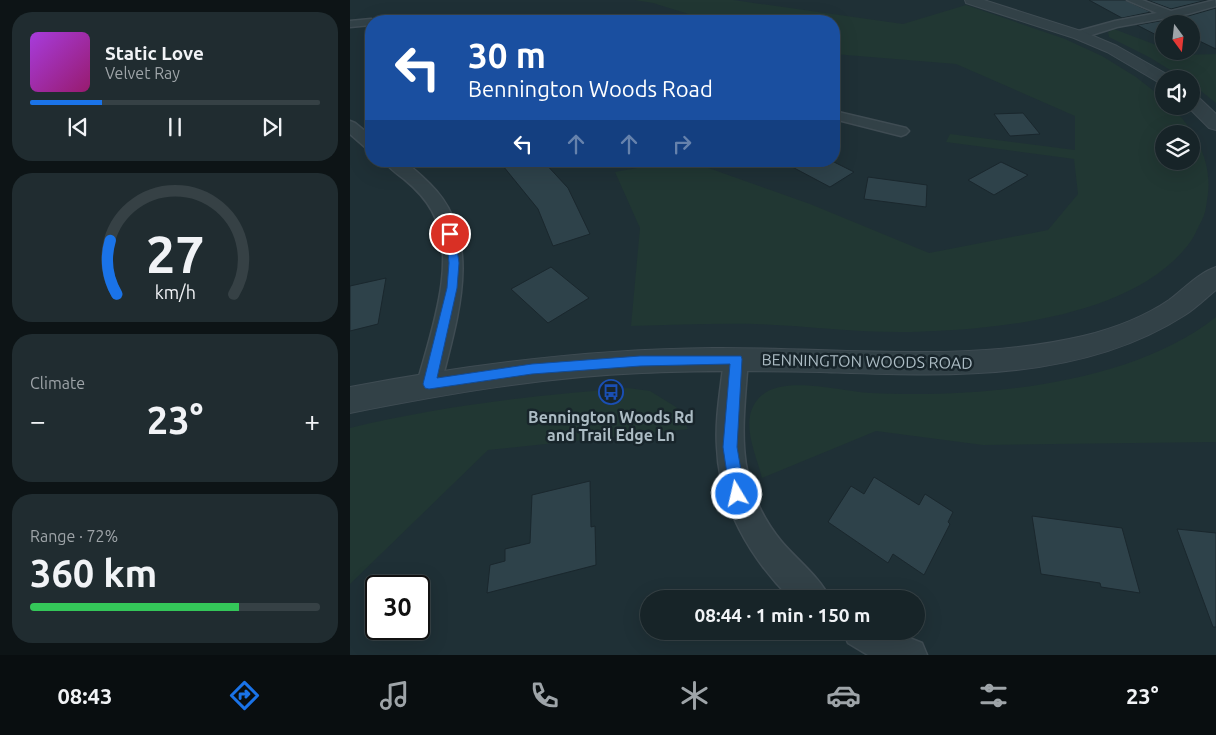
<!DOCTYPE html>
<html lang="en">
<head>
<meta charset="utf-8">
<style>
  :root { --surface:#172428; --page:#202c30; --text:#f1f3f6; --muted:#9ea4a8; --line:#364145; --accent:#1a73e8 }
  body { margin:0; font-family:Ubuntu,sans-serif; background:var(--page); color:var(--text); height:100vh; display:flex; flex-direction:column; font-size:19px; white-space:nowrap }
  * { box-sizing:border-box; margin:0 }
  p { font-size:16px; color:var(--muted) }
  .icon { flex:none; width:28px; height:28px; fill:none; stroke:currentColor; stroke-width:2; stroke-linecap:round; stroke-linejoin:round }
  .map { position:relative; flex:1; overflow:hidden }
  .details { display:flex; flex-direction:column; gap:12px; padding:12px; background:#0d1416; width:350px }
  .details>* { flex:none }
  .hud { position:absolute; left:15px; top:15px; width:475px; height:152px; border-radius:20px; box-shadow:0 5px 20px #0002,0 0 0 1px var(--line); background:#1a4fa0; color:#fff; overflow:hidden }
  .needle { width:32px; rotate:165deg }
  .tools { position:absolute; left:805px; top:15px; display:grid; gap:10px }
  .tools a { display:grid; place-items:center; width:45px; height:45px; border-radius:50%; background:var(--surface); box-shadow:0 5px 20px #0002,0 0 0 1px var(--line); font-size:25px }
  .speed { position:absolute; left:15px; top:575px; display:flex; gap:10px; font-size:25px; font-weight:700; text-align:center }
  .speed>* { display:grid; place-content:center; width:65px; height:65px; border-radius:50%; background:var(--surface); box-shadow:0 5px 20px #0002,0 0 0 1px var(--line); line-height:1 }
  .speed .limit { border:2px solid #111; border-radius:8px; background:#fff; color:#111 }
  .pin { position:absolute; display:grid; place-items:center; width:42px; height:42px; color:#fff; margin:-21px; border:2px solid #fff; border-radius:50%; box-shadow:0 1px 5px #0007 }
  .me { position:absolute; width:55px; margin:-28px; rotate:351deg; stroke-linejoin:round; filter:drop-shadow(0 0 4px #0008) }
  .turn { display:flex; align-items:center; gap:18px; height:105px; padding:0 20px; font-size:22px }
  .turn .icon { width:65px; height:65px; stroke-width:2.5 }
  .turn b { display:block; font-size:35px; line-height:42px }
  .lanes { display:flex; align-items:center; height:48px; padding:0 20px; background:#0003; justify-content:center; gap:25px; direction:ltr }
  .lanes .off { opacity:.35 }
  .big { font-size:38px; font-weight:600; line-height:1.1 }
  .details .card { flex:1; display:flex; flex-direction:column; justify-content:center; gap:8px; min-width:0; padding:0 18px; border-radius:20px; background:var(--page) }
  .details .dial { align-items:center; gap:0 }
  .dial svg { height:130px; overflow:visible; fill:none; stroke:var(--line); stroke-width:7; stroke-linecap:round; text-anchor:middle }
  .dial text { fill:var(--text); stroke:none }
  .song { display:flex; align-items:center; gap:15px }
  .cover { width:60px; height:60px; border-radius:8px; background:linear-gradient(135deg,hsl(280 70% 55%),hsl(320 70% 35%)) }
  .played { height:5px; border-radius:2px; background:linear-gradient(90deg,var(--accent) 25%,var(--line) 25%) }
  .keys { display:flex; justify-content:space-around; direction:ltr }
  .heat { display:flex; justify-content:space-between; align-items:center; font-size:28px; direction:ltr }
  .charge { height:8px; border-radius:4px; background:linear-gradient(90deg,#34c759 72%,var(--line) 0) }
  .trip { position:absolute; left:290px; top:590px; width:285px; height:50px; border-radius:25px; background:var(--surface); box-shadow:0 5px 20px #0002,0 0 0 1px var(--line); font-weight:600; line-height:50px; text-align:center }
  .tab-bar { display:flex; height:80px; justify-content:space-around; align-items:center; background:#090e10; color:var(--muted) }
  .tab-bar .icon { width:35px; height:35px }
  .tab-bar .selected { color:var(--accent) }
  .tab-bar b { font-size:22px; color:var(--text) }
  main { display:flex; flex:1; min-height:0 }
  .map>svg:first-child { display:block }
  .green { fill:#213733; fill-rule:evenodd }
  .building { fill:#2e424a; stroke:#1a272d }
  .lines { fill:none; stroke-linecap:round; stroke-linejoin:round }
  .minor-casing { stroke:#3f4c53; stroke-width:3 }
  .tertiary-casing { stroke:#3f4c53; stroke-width:2 }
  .minor { fill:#324147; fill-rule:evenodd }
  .tertiary { fill:#324147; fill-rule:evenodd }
  .route { fill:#1a73e8; stroke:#114b97 }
  .labels { text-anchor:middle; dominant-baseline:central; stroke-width:5; stroke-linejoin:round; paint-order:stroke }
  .street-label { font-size:16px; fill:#acbcc4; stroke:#18252b }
  .poi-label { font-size:16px; font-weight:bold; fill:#acbcc4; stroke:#18252b }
</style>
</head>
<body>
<main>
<section class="details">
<div class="card">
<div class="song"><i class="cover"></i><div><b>Static Love</b><p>Velvet Ray</p></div></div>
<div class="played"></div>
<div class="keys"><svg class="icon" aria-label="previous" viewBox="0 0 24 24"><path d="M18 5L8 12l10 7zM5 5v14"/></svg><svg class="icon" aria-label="pause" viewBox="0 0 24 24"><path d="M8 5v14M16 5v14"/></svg><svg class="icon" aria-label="next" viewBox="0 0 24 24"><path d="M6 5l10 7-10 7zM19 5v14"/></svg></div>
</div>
<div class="card dial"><svg viewBox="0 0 100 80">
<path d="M14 69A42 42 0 1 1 86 69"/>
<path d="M14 69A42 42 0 0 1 10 36" stroke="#1a73e8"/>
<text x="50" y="56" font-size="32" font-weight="700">27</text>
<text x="50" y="72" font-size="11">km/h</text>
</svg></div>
<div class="card"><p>Climate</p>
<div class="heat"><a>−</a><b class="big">23°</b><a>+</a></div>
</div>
<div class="card"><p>Range · 72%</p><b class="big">360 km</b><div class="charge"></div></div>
</section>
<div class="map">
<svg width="866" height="655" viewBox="0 0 866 655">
  <rect width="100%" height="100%" fill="#1f3036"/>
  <!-- green -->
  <g class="green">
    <path d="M285,0H383L553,24L616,5L715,39L752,56L786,77L814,99V106H821C846,132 864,163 857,200C856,208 855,215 851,222C847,229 844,238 838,245C782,317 646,330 561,332C510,333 458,326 406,324C365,323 323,325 281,326L290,228L265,172L325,161H339L460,204L579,253L698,230L728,194L724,159L596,142L600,134L725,150V116L606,64L484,54V21H361L303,3ZM814,134H841V161H814Z"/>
    <path d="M764,29L814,48V51H821L832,55L866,54V103L841,83V79H835L799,57L759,37L758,32Z"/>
    <path d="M866,317V442L633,445L526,431L412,478C406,454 389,421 408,399C430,373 491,392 521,393C628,398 779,386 866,317Z"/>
    <path d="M278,388L300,391L326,407L338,429L138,450L0,584V428C91,406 185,395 278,388Z"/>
  </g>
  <!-- building -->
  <g class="building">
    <path d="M739,0H775L801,12L772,18Z"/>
    <path d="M797,0H857L821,9Z"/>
    <path d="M866,8V49L841,37V24L814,23V39L787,25L838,16Z"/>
    <path d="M673,113L690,134L660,136L644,114Z"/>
    <path d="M149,161H193L218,188L240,234L203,246L188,209Z"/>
    <path d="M431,161H482L504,172L480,187Z"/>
    <path d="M651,162L678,175L644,195L618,180Z"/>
    <path d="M518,177L577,185L576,207L514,199Z"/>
    <path d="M201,267L239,298L198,323L161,289Z"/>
    <path d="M36,278L28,324L0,331V286Z"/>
    <path d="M524,477L569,505L575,494L603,512L598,522L600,524L574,575L543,554L538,563L478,522L501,486L514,494Z"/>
    <path d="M240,481L241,527L245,526L246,565L137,593L140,565L155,561V549L180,543L182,495Z"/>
    <path d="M682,516L772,528L790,593L751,587L750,583L691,574Z"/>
    <path d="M827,529L866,533V627H863Z"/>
  </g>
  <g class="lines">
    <defs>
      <g id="minor">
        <path d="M777,0H792L821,11L865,0L866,6L838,14L767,27L729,39L723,35L725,32L765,21L807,13Z"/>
        <path d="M99,16L153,18L159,21H28L34,18Z"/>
        <path d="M21,19L26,21H21V25L0,27V21Z"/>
        <path d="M484,111L556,128L559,131L556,134L551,136L484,119Z"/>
        <path d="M0,121L5,123L21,136V149L15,147L0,134Z"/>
        <path d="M34,161C39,161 48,160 53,162C62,166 73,177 80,184C135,238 107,319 91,384L88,391L79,394L70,391L67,384C80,335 109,259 82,211C75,198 65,188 54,179C47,174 39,168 34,161Z"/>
        <path d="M386,350L394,352L398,359C393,430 383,481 431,541C446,559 471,578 480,599H441C400,558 369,505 367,447C365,418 371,388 374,359L378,352Z"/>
        <path d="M493,631H542L572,643L577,655H518L498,643Z"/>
      </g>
      <g id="tertiary">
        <path d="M615,0H634L734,32L767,46L820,76L822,79H814V84L808,82L757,52L724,38L616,3Z"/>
        <path d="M841,95L847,96L866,114V130L859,128L837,106H841Z"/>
        <path d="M866,267V290C856,298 846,308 835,315C728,384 592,376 470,372C411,371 351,370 292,373C193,377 96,394 0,413V387C121,364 240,349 363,348C485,347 613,364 733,336C762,329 794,317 819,300C834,289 848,273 866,267Z"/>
      </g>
    </defs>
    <!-- minor casing -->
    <use href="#minor" class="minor-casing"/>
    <!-- tertiary casing -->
    <use href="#tertiary" class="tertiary-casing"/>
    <!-- minor -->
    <use href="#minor" class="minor"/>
    <!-- tertiary -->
    <use href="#tertiary" class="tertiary"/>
  </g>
  <!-- route -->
  <path class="route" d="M97,231H100L105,234L109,263L107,288L87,378L182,364L290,356H391L392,359L387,447L395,494L392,499L387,501L382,499L380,494L373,447L380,364L290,366L182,374L79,389L75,388L73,384L97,288L99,263L96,234Z"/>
  <!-- icons -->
  <defs>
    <symbol id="bus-ring" viewBox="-11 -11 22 22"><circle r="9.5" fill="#18252b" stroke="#1a4fb4" stroke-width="1.5"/><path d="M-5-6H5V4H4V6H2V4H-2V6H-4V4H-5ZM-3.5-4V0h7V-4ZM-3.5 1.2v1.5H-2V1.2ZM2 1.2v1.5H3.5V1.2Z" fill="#1a4fb4"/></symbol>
  </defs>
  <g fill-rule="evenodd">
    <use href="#bus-ring" x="247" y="378" width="28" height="28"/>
  </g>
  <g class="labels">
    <!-- street labels -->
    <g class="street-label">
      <text transform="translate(517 361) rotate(1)">BENNINGTON WOODS ROAD</text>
    </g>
    <!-- poi labels -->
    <g class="poi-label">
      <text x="261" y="417">Bennington Woods Rd<tspan x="261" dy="18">and Trail Edge Ln</tspan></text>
    </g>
  </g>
</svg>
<div class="tools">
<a><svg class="needle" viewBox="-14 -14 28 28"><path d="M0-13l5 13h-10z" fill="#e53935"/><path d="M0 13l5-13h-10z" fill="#9ea4a8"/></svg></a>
<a><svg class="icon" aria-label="sound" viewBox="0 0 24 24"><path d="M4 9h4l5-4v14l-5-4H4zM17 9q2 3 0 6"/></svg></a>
<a><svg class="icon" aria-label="layers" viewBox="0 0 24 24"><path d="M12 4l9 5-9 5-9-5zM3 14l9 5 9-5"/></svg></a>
</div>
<div class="speed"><div class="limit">30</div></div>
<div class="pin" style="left:100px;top:234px;background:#d93025"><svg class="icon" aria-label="arrive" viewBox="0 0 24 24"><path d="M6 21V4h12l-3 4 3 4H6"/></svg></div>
<svg class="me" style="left:387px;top:494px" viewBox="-20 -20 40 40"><circle r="17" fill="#1a73e8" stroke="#fff" stroke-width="3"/><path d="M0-11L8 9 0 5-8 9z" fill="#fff"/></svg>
<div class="trip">08:44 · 1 min · 150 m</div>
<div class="hud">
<div class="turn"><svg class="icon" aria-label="left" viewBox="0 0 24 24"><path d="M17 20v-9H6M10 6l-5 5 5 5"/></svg><div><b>30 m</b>Bennington Woods Road</div></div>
<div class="lanes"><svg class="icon" aria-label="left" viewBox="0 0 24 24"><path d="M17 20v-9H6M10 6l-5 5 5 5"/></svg><svg class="icon off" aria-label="ahead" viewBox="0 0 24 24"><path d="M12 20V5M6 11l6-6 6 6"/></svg><svg class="icon off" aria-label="ahead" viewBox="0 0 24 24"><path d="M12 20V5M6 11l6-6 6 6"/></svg><svg class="icon off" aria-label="right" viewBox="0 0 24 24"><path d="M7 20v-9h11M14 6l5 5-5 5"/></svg></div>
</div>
</div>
</main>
<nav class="tab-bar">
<b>08:43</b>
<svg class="icon selected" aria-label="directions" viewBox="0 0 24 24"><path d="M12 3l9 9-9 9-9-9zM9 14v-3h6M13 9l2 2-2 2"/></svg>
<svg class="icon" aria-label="music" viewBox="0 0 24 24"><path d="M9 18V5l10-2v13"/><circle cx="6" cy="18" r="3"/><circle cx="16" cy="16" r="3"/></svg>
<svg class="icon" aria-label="phone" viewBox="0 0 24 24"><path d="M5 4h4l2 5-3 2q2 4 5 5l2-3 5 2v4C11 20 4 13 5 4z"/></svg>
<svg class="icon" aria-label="climate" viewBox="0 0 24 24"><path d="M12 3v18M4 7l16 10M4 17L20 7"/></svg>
<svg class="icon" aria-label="car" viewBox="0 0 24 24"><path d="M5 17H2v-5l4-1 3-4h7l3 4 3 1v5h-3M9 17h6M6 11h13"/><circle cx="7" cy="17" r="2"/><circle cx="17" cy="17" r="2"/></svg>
<svg class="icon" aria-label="filters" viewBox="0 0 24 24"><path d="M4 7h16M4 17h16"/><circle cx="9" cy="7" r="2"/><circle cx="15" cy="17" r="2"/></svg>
<b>23°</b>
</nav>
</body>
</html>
